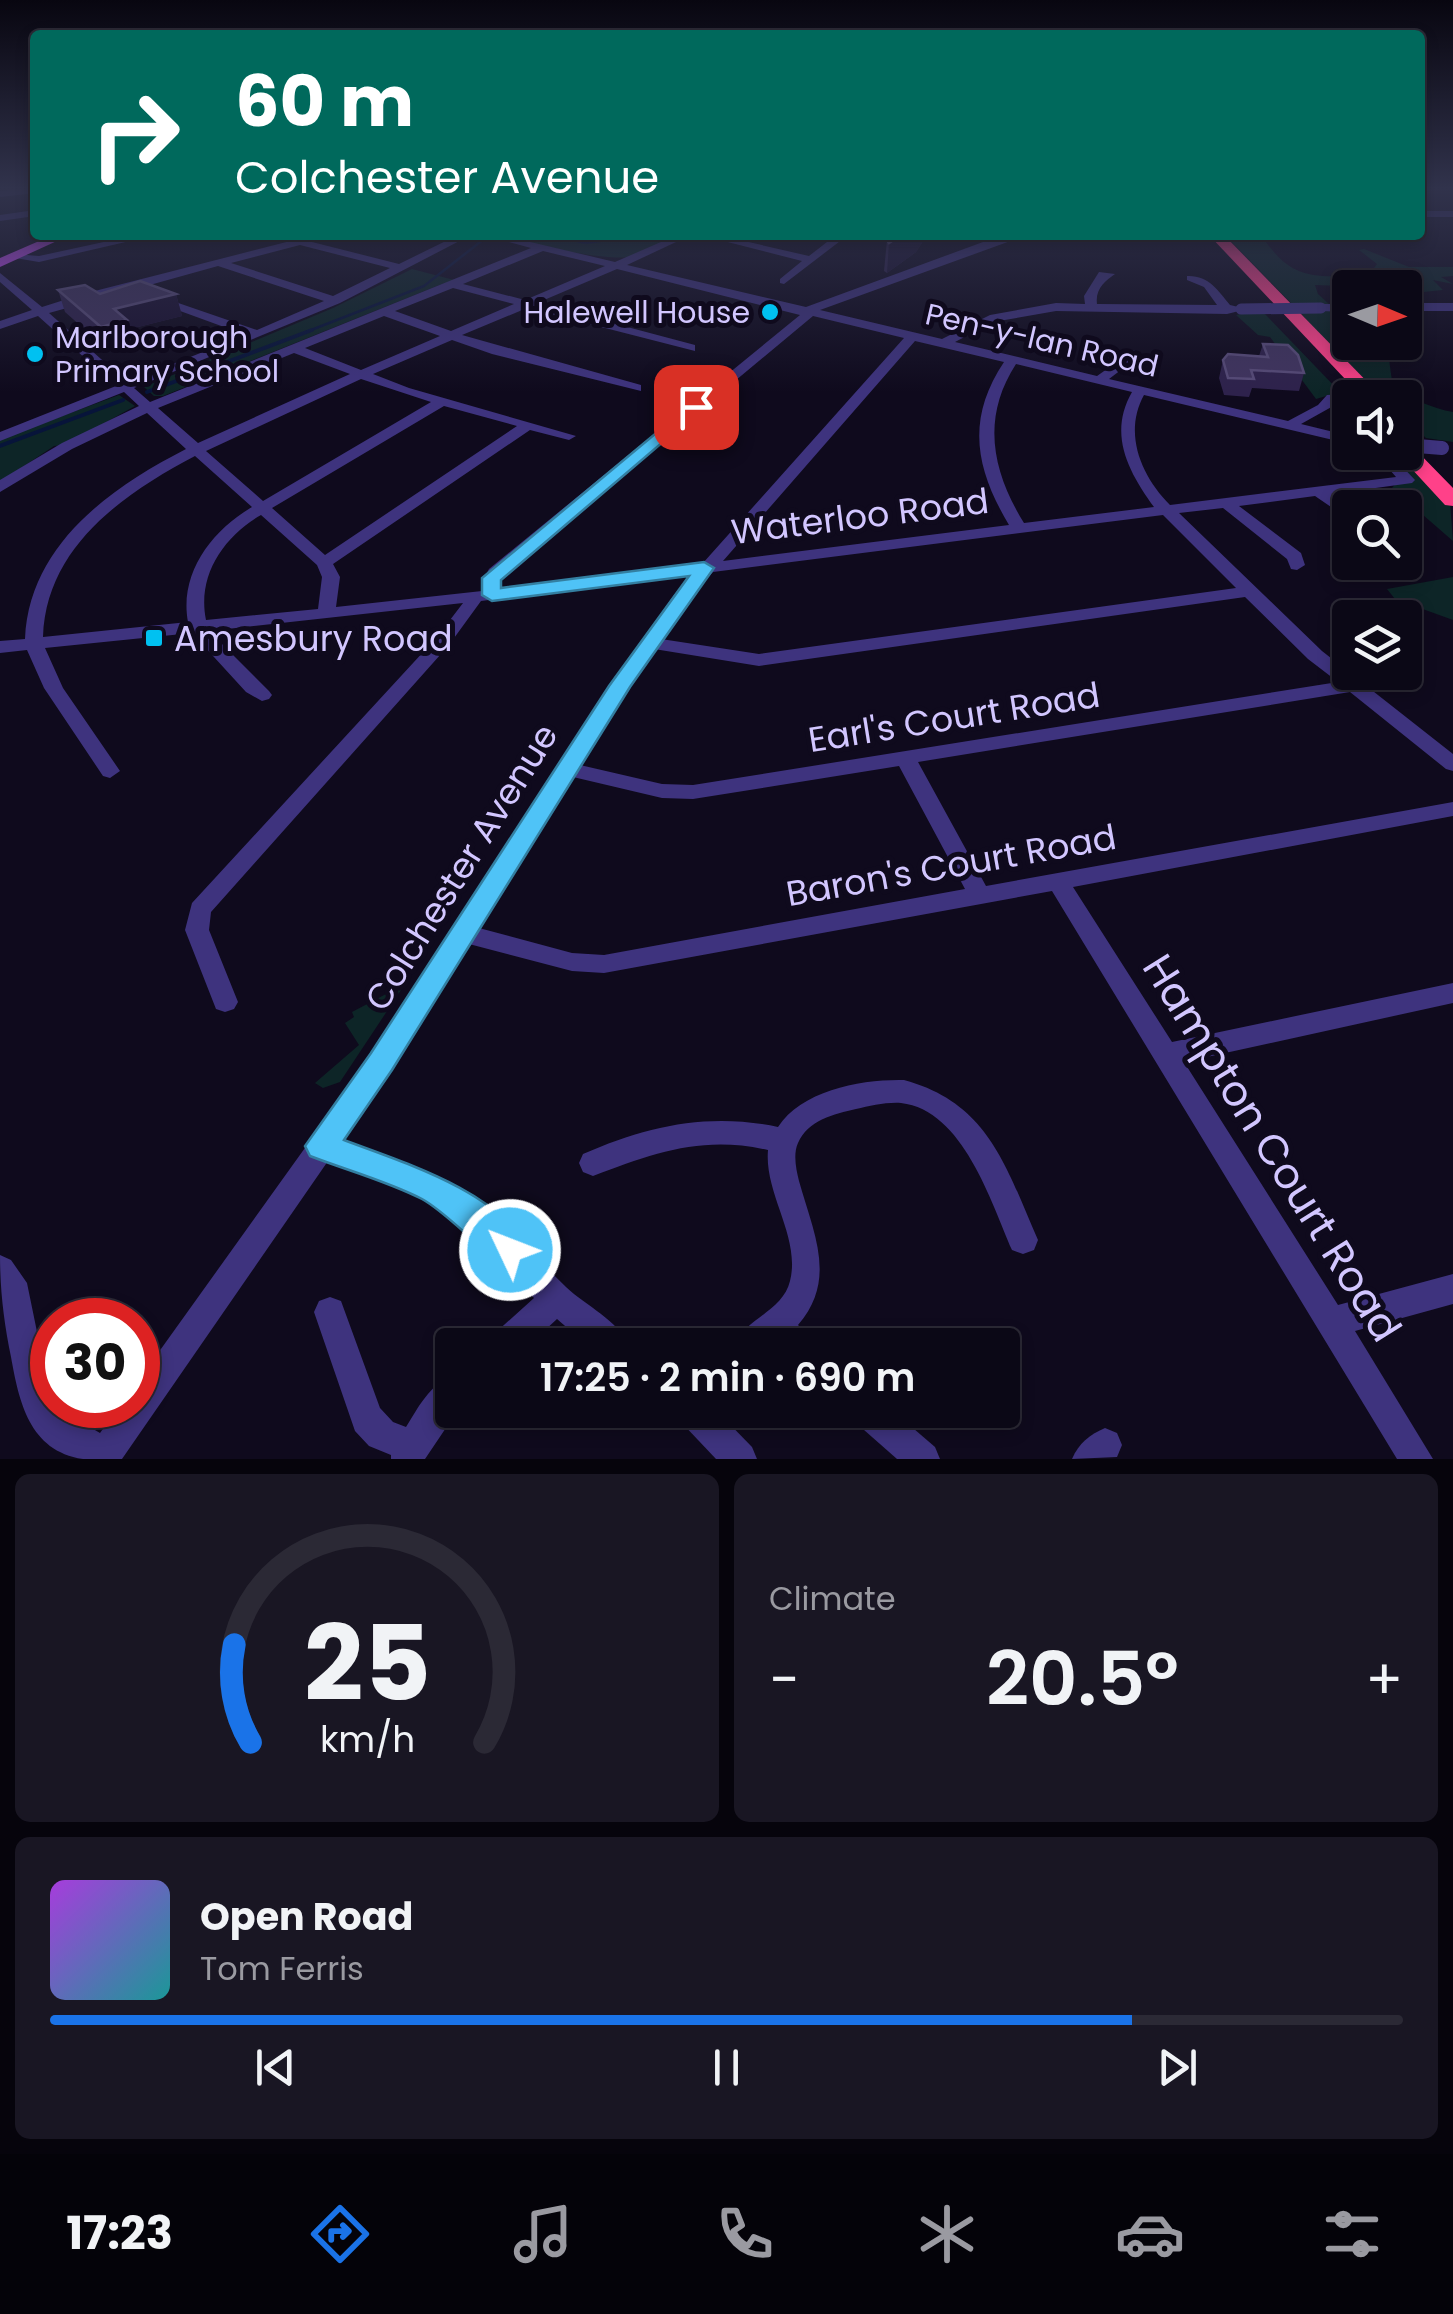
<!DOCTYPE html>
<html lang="en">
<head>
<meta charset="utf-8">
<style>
  :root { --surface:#0b0816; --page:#191623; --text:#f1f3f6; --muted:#9a9aa1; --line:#2b2935; --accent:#1a73e8 }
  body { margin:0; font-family:Poppins,sans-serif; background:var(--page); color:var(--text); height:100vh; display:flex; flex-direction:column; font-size:38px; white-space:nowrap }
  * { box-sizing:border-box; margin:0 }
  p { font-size:32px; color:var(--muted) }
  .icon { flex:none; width:55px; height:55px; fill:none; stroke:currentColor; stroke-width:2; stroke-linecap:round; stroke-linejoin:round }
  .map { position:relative; height:1459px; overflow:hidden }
  .sheet { display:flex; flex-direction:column; gap:15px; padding:15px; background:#06040c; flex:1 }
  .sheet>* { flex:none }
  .hud { position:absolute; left:30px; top:30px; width:1395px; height:210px; border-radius:10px; box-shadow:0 5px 15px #0003,0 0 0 2px var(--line); background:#00695c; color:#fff; overflow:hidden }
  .needle { width:65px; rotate:92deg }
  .tools { position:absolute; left:1332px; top:270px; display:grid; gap:20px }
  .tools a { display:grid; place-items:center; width:90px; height:90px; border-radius:10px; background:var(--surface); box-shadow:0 5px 15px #0003,0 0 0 2px var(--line); font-size:50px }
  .speed { position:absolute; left:30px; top:1298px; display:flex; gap:20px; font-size:50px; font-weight:700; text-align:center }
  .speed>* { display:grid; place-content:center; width:130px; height:130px; border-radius:50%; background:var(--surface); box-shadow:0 5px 15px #0003,0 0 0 2px var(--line); line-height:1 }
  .speed .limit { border:15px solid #d22; background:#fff; color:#111 }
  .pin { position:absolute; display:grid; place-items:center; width:85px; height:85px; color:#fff; margin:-42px; border-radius:20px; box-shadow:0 5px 15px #0006 }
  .me { position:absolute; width:110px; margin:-55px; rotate:313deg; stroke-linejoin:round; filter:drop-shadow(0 0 8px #0008) }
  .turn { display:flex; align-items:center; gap:35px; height:210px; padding:0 40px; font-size:45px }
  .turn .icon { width:130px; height:130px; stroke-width:2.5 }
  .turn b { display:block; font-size:70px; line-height:85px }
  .big { font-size:75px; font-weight:600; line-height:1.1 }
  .sheet .card { flex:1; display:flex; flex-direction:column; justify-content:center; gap:15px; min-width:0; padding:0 35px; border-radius:15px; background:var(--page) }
  .sheet .dial { align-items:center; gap:0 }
  .dial svg { height:260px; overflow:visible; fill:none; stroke:var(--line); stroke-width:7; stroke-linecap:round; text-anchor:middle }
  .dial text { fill:var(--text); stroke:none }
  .song { display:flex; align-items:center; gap:30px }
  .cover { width:120px; height:120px; border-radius:15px; background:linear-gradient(135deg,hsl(280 70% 55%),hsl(180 70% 35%)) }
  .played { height:10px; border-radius:5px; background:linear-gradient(90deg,var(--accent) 80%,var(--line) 80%) }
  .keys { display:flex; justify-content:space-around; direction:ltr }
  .heat { display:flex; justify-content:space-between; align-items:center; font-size:55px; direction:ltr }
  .sheet .tiles { flex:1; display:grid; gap:15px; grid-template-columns:1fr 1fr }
  .card:last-child { grid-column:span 2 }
  .trip { position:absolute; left:435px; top:1328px; width:585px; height:100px; border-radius:10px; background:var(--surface); box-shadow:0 5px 15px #0003,0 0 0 2px var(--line); font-weight:600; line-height:100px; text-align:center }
  .tabs { display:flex; height:160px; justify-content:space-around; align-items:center; background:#040309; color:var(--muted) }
  .tabs .icon { width:70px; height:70px }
  .tabs .active { color:var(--accent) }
  .tabs b { font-size:45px; color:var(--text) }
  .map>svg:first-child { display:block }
  .green { fill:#0d2527 }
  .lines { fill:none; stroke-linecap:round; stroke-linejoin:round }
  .stream-far1 { stroke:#07143a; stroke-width:2.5 }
  .stream { stroke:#07143a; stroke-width:4 }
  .minor { fill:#3e337e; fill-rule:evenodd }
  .major { fill:#ce4dff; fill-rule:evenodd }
  .highway { fill:#ff4189; fill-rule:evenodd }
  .minor-bridge-far1 { stroke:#3e337e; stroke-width:11 }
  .minor-bridge { stroke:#3e337e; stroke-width:14 }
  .wall { fill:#2e224c }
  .shaded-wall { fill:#1a1131 }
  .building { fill:#40345f; stroke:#574b78; stroke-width:2.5 }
  .route { fill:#4fc3f7; stroke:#337fa1; stroke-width:2.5 }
  .poi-dot { fill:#00c1f1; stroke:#0f0a1d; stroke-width:4 }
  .labels { text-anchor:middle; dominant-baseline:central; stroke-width:10; stroke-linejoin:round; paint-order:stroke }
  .far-poi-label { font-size:30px; fill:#d2c6ff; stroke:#0f0a1d; text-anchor:end }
  .far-street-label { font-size:30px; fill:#d2c6ff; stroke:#0f0a1d }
  .street-label { font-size:35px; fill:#d2c6ff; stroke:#0f0a1d }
  .poi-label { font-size:35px; fill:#d2c6ff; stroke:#0f0a1d; text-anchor:start }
  .near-street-label { font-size:42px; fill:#d2c6ff; stroke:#0f0a1d }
</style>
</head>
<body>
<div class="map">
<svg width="1453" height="1459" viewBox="0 0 1453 1459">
  <rect width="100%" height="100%" fill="#0f0a1d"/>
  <!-- green -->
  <g class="green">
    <path d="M507,235H684C667,241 649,250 633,256C613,263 524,244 507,235Z"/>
    <path d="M1225,235H1261C1283,267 1298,278 1341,276C1354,275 1359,268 1371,272L1377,264L1359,250L1364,249L1409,267H1453V276L1441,277L1453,284L1433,280L1443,290L1423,292L1402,284L1397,288L1315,285L1318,294L1330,305L1292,304Z"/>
    <path d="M412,269L458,281L442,284L163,396H154L144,387L333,308Z"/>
    <path d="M1336,311L1339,321L1350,328V342L1373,343L1388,352L1392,381L1380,384L1383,390L1368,386L1369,382L1339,358L1300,312Z"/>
    <path d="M1245,313L1265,314L1340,392L1316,399L1270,337L1258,335L1236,315Z"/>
    <path d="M1393,394C1414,397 1432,409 1453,412V442L1426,438L1405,418V398H1386Z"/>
    <path d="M119,395L135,406L65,445L54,446L0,482V439Z"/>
    <path d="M1340,448H1350V452L1392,453L1396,464L1408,465L1450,502L1453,541L1392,488L1401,478L1377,463Z"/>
    <path d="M1453,577V620L1395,599L1387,589Z"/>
    <path d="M405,984L340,1082L323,1088L315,1083L359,1045L345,1023L354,1017L352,1012Z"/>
  </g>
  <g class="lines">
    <!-- stream-far1 -->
    <g class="stream-far1">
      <path d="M550,235L586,243L639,235"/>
      <path d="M306,332L424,286L484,239"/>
    </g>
    <!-- stream -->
    <g class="stream">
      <path d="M147,392L312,330"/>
      <path d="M0,446L123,400"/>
    </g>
    <!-- minor -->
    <g class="minor">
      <path d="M35,188V193L0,197V191Z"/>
      <path d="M1420,188H1429L1420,195Z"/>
      <path d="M35,210V216L0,221V215Z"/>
      <rect x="1420" y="211" width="33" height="6"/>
      <path d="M136,235H156L39,262L9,257L14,254L39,256Z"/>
      <path d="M314,235H331L312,242L399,264L458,235H471L340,303L134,388L150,402L531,248L483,235H501L615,262L677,235H691L627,265L806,307L983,242L1010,235H1027L820,310L942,339L990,315L1056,303L1085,304L1084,296L1099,272L1115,274C1105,281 1095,289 1097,304L1217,305L1204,287L1187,280V276C1208,275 1218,290 1230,305L1247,309L1227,314L1056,311L993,322L955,342L1097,376L1134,350L1140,354L1138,357L1109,379L1288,421L1318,405L1327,395L1344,394V400L1301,424L1350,436V444L1144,395C1123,433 1141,476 1170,505L1396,477L1384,463L1391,459L1396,460L1415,480L1412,483L1332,494L1350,508V520L1315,496L1239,506L1301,553L1305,565L1297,570L1291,569L1287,559L1223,508L1179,513L1322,651L1453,754V771L1446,769L1350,692L918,762L986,886L1453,802V816L1073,887L1172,1042L1453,983V1003L1184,1062L1338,1305L1453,1274V1304L1355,1331L1433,1459H1397L1052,891L604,973L572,971L469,944L391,1069L341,1141C375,1154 412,1163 444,1179C494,1204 527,1250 566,1287C586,1306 618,1320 628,1345H587L557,1319L529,1345H489L494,1334L534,1298L482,1242L425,1198L328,1161L122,1459C110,1459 95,1459 83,1459C29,1451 19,1401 11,1357C4,1323 0,1291 0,1255L11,1260L27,1283L52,1405L100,1433L120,1405H138V1381L373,1053L610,686L674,595L692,574L481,601L449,645L211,912L209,930L238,1002L234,1009L225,1012L216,1009L185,930L192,903L437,637L463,603L209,631L269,691L272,695L269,699L262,701L246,692L192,633L45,648L63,688L120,771L110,778L103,776L44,688L27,650L0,653V641L25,639C29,545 110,488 186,449L147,413L72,449L0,492V480L62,443L139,406L124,392L0,441V432L116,386L38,316L0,329V321L32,310L0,282V273L42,307L83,294ZM300,245L390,268L333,296L231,263ZM543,251L605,266L525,300L463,284ZM218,266L324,301L257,330L158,296H150V300L246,335L127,382L49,313ZM617,269L800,315L489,569L481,584L482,591L336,607L340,577L333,564L530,430L569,440L576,436L409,388L373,374L452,340L492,354L641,391V385L462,335L527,308L695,351V345L537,303ZM453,288L514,304L451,331L395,311ZM384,316L440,336L361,370L305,348ZM813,316L904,338L703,563L499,588L502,575ZM915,341L1004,362C966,419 975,468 1009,525L723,561ZM294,353L350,374L198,443L158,408ZM1016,364L1132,392C1108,434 1128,471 1154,507L1024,523C992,471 981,418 1016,364ZM361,379L431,402L263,501L206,451ZM444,406L517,426L325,555L272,508ZM195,456L252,507C211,531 179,574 188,622L43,637C46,547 123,494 195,456ZM261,515L317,565L322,577L318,609L206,620C197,576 223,537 261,515ZM1163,515L1236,588L759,654L661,639L686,603L713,572ZM1245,597L1308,659L1338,682L693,785L662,784L580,765L654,649L759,666ZM899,766L965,889L604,955L572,953L479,928L573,777L662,798L693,799Z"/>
      <path d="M700,235H718L809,256L836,235H848L784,284L780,283V279L802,261Z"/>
      <rect x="1405" y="303" width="48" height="8"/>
      <path d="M1321,304H1350V312L1317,311L1315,308Z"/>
      <path d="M1356,562H1374L1389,577L1386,581H1374Z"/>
      <path d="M904,1080C989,1103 1006,1167 1038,1240L1034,1250L1023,1254L1012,1250C991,1202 963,1110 901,1103C886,1102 870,1106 856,1109C834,1114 808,1120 798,1143C793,1154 796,1169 799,1181C813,1232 838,1279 798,1325L807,1334L812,1345H734C745,1319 783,1311 790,1281C801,1237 764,1194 768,1150C702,1135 654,1153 593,1176L583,1172L579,1163L583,1154C646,1126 709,1112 778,1127C802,1090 862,1079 904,1080Z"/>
      <path d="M330,1297L341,1301L380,1408L393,1422L406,1427C418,1408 430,1384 452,1376V1410H458L425,1459H391V1455L369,1446L355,1431L314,1312L319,1301Z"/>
      <path d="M676,1410H716L752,1447L757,1459H716L681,1422Z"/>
      <path d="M850,1410H892L935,1447L940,1459H897L855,1422Z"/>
      <path d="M1105,1428L1117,1433L1122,1445L1117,1457L1072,1459C1079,1443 1089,1435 1105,1428Z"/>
    </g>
    <!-- major -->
    <path class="major" d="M53,235H70L0,267V258Z"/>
    <!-- highway -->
    <g class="highway">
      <path d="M1209,235H1224L1383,398H1363Z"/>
      <path d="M1405,444L1412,446L1453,488V506L1445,505L1398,454L1405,452Z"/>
    </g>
    <!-- minor-bridge-far1 -->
    <path class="minor-bridge-far1" d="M1241,309L1321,308"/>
    <!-- minor-bridge -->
    <g class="minor-bridge">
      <path d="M1339,397L1385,393"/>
      <path d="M1405,445L1442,448"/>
    </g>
  </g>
  <!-- wall -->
  <g class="wall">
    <path d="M890,235H927L916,252L887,273L884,271L887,240Z"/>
    <path d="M58,290L100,294H176L182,316L130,329L134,342L108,350L65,312Z"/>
    <path d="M1263,344L1304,373L1299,391L1252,388L1249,397L1224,395L1219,378L1223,360L1259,356Z"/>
  </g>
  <!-- shaded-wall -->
  <g class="shaded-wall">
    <path d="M901,235H927L916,252L887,273L889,243Z"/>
    <path d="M176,294L182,316L130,329L134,342L108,350L101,327L114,309Z"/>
  </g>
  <!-- building -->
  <g class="building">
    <path d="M890,235H901L889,243L887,240Z"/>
    <path d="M140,281L176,294L114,309L127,320L101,327L58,290L85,285L100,294Z"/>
    <path d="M1263,344L1288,345L1298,355L1304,373L1251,370L1254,379L1228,378L1223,360L1228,354L1268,357Z"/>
  </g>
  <!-- sky -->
  <linearGradient id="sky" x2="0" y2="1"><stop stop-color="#080610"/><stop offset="0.48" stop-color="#31334c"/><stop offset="1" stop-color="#31334c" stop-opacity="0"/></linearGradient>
  <rect width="1453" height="392" fill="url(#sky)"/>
  <!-- route -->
  <path class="route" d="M691,404L704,407L501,580V588L704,562L714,568L630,687L392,1070L344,1140C399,1161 502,1192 527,1250L522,1262L510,1266C484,1256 451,1215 422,1199C387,1181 346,1170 310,1156L305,1146L371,1053L609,686L689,576L492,601L482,595V578Z"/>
  <!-- markers -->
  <g class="poi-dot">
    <circle cx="770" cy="312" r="10"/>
    <circle cx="35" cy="354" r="10"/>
    <rect x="144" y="628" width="20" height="20" rx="5"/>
  </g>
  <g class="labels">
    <!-- far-poi labels -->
    <g class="far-poi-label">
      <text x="750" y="312">Halewell House</text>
      <text x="55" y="337" text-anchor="start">Marlborough<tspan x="55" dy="34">Primary School</tspan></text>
    </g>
    <!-- far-street labels -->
    <g class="far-street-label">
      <text transform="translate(1042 340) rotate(13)">Pen-y-lan Road</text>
    </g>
    <!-- street labels -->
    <g class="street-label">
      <text transform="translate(860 516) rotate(-7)">Waterloo Road</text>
      <text transform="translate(954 717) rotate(-9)">Earl's Court Road</text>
      <text transform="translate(951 865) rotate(-10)">Baron's Court Road</text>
      <text transform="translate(461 867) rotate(-58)">Colchester Avenue</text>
    </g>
    <!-- poi labels -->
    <g class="poi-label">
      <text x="174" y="638">Amesbury Road</text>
    </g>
    <!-- near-street labels -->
    <g class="near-street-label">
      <text transform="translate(1272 1148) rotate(58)">Hampton Court Road</text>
    </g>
  </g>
</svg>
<div class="tools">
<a><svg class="needle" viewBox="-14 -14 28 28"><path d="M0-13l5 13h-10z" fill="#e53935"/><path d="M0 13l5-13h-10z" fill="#9a9aa1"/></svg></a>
<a><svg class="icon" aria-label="sound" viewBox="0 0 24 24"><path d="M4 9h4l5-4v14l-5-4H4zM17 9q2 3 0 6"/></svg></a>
<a><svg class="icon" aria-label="search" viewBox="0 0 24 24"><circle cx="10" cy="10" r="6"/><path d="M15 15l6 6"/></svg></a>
<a><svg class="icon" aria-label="layers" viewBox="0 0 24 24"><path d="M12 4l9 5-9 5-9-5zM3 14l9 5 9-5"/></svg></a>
</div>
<div class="speed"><div class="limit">30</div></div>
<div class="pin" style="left:696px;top:407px;background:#d93025"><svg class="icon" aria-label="arrive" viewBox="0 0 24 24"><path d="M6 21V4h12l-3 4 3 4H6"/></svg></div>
<svg class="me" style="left:510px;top:1250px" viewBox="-20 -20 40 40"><circle r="17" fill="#4fc3f7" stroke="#fff" stroke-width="3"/><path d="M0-11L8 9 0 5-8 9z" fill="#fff"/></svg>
<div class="trip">17:25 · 2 min · 690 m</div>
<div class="hud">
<div class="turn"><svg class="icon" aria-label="right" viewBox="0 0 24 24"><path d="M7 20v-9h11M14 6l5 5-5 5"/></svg><div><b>60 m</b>Colchester Avenue</div></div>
</div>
</div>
<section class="sheet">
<div class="tiles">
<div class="card dial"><svg viewBox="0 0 100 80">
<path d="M14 69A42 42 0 1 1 86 69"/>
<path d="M14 69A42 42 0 0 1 9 39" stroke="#1a73e8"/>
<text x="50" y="56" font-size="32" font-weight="700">25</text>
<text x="50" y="72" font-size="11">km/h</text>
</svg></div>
<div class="card"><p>Climate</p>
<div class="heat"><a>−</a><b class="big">20.5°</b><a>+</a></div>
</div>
<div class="card">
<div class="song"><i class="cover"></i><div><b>Open Road</b><p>Tom Ferris</p></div></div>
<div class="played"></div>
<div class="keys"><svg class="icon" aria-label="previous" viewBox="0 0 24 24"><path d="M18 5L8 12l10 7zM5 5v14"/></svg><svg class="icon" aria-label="pause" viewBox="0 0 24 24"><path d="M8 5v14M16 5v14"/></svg><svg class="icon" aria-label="next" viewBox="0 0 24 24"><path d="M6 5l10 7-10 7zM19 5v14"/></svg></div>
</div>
</div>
</section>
<nav class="tabs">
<b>17:23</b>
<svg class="icon active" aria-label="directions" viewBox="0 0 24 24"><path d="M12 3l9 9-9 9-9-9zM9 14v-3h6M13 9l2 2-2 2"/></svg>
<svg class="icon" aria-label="music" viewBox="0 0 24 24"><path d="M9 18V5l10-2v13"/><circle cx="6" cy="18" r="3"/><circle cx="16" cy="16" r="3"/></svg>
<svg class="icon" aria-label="phone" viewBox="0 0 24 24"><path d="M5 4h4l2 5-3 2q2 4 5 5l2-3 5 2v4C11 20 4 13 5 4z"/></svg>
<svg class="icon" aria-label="climate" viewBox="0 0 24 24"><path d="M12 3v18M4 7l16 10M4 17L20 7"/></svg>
<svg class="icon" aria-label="car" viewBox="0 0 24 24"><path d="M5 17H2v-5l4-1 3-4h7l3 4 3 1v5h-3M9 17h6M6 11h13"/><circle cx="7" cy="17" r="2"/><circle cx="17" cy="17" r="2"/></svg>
<svg class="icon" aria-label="filters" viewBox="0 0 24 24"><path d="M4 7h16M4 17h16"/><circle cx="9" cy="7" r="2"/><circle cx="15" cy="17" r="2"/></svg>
</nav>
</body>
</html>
